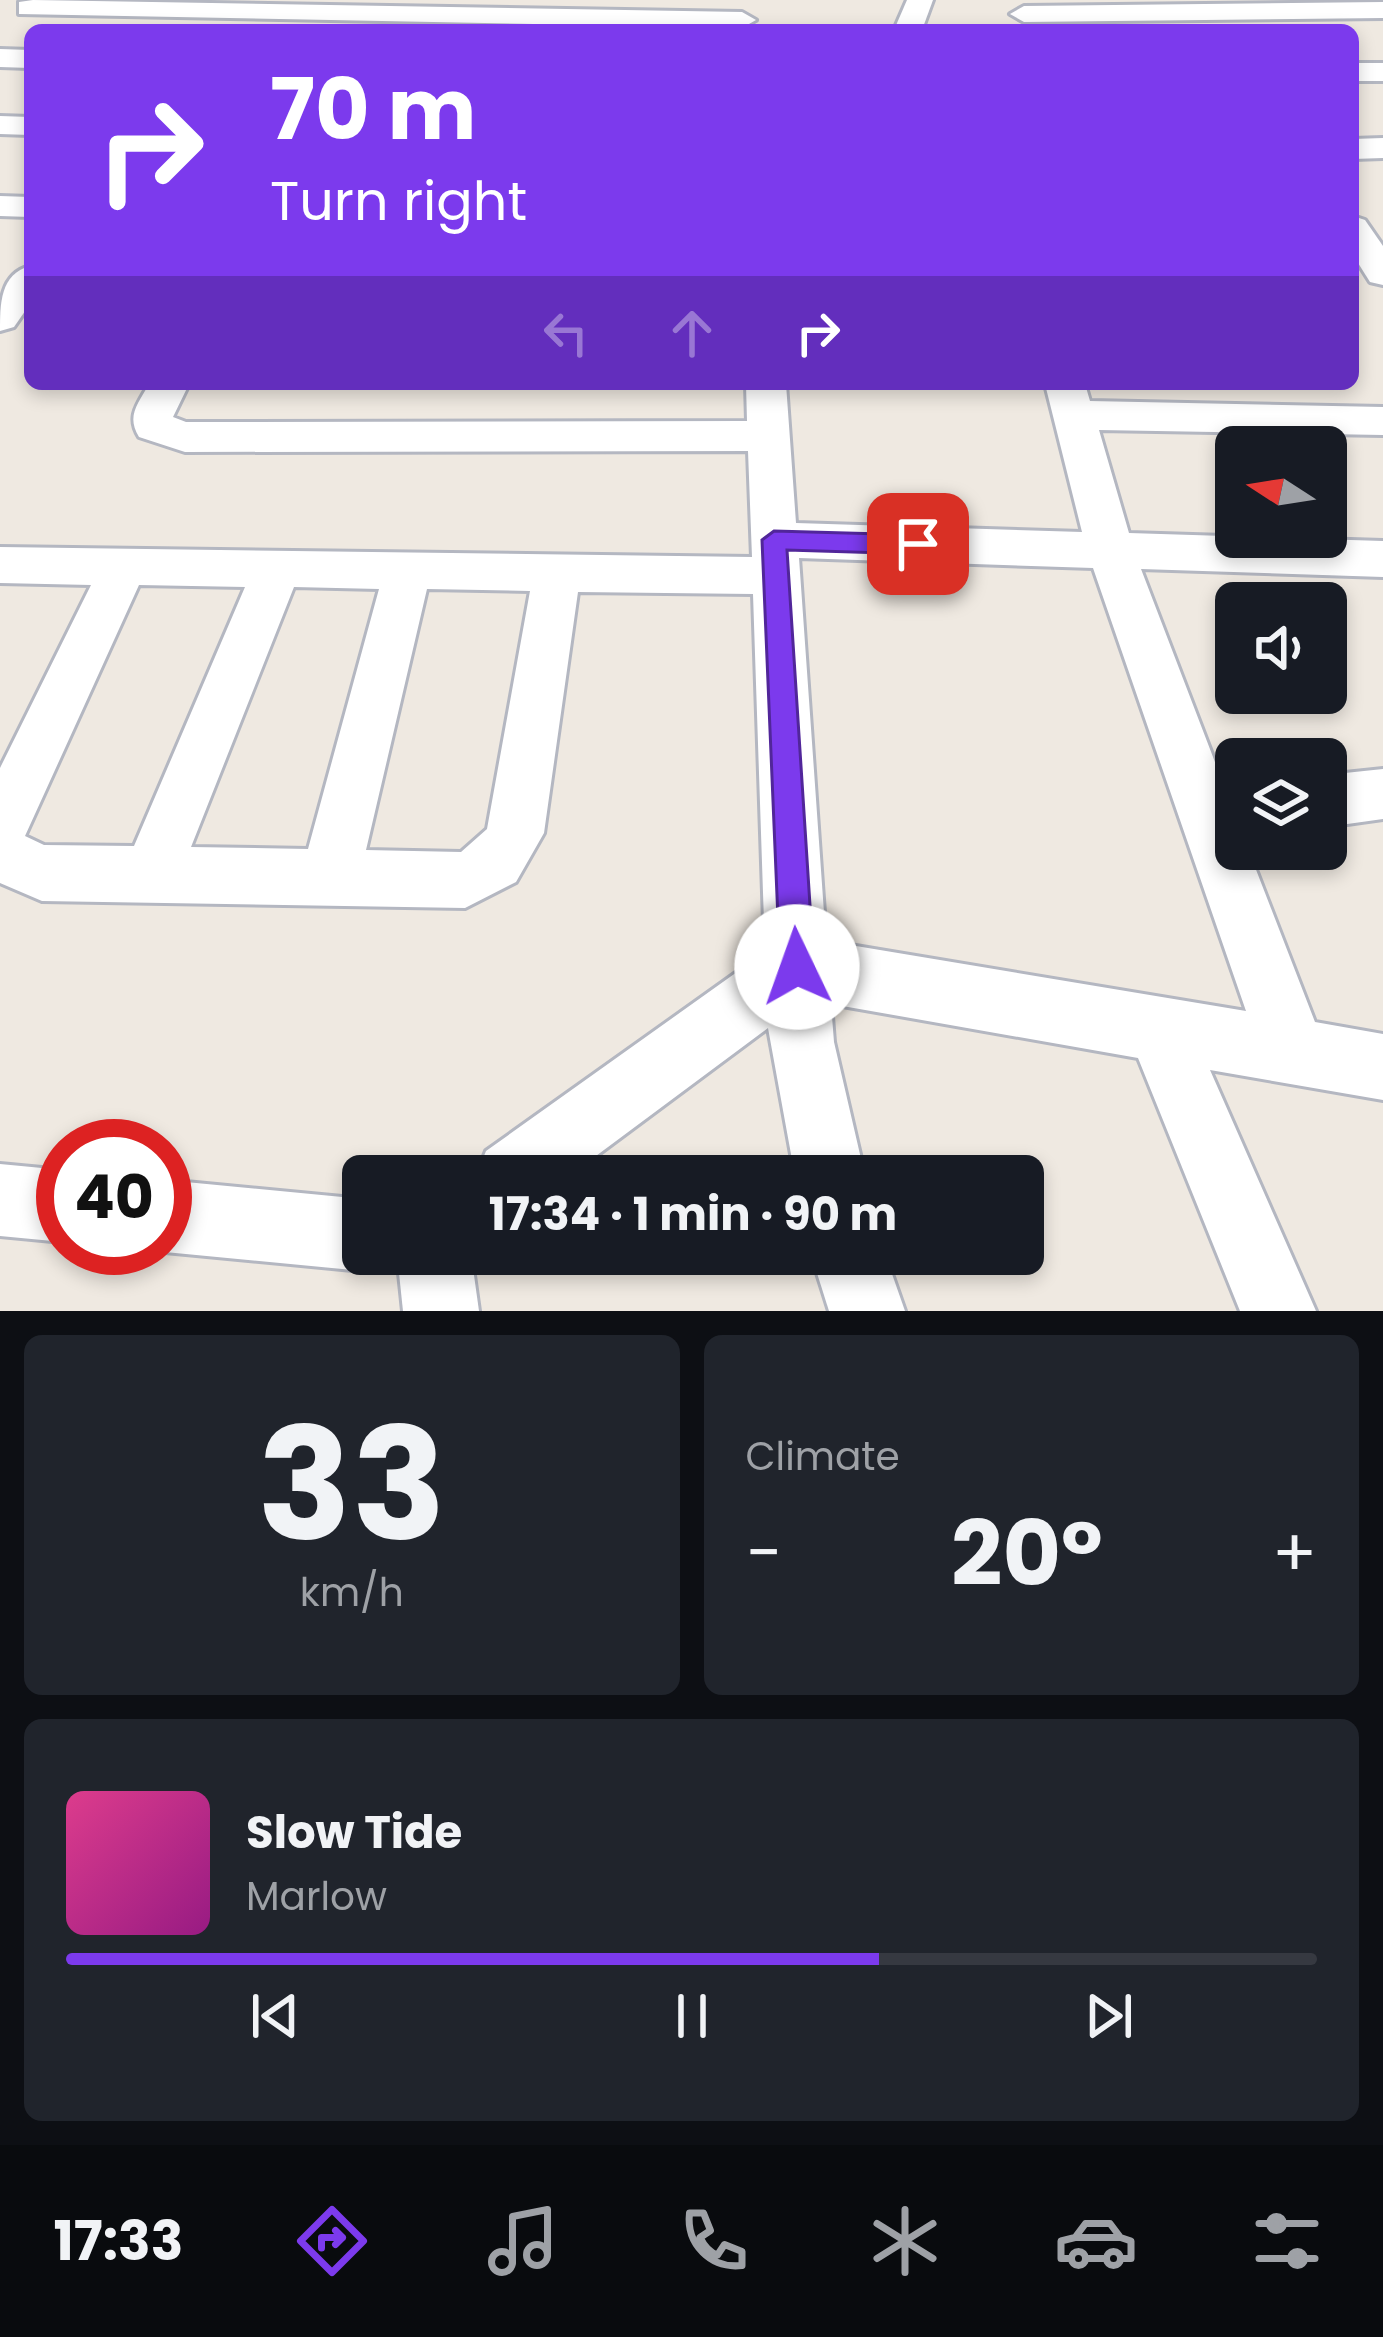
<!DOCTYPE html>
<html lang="en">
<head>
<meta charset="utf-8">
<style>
  :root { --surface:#171b24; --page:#20242c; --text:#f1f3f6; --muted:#9ea1a6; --line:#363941; --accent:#7c3aed }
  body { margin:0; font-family:Poppins,sans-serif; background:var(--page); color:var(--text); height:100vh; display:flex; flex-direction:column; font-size:45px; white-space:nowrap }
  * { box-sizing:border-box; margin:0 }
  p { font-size:39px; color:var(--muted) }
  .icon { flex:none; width:66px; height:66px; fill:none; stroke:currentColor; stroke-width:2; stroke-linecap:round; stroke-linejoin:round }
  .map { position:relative; height:1311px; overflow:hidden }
  .panel { display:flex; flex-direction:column; gap:24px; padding:24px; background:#0d0f14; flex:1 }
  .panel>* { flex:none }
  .banner { position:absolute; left:24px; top:24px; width:1335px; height:366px; border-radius:18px; box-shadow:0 6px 18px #0003; background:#7c3aed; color:#fff; overflow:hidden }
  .needle { width:78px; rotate:282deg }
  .fabs { position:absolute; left:1215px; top:426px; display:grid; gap:24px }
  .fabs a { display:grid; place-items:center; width:132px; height:132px; border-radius:18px; background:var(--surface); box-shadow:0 6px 18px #0003; font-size:60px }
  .speed { position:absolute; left:36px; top:1119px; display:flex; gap:24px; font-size:60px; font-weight:700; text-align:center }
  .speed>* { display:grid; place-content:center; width:156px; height:156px; border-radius:50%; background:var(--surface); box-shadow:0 6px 18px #0003; line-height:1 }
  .speed .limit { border:18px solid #d22; background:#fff; color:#111 }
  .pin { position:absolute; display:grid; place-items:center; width:102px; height:102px; color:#fff; margin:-51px; border-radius:24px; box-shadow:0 6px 18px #0006 }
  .me { position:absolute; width:132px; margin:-66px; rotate:357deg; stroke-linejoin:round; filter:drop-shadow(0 0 9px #0008) }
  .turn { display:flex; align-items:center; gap:42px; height:252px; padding:0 48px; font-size:54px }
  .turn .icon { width:156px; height:156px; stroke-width:2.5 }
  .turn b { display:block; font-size:84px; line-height:102px }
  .lanes { display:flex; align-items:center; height:114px; padding:0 48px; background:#0003; justify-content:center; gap:60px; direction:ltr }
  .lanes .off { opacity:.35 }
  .big { font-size:90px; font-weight:700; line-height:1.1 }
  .panel .widget { flex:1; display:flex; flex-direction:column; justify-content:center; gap:18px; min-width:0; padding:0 42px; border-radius:18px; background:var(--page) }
  .panel .dial { align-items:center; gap:0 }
  .dial b { font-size:156px; line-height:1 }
  .song { display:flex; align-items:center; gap:36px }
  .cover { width:144px; height:144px; border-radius:18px; background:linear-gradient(135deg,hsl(330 70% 55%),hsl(310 70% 35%)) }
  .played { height:12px; border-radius:6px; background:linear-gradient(90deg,var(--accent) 65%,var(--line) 65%) }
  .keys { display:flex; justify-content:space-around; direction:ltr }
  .heat { display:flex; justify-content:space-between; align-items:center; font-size:66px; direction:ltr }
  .panel .tiles { flex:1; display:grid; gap:24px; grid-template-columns:1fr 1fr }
  .widget:last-child { grid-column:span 2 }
  .trip { position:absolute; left:342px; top:1155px; width:702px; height:120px; border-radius:18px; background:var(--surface); box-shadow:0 6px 18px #0003; font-weight:700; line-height:120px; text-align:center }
  .tabs { display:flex; height:192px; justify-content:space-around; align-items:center; background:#090b0e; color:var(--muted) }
  .tabs .icon { width:84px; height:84px }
  .tabs .selected { color:var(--accent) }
  .tabs b { font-size:54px; color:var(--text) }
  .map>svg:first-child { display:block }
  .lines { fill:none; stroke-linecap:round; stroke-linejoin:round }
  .minor-casing { stroke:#b4b7c1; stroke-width:6 }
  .minor { fill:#fff; fill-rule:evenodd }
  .route { fill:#7c3aed; stroke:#51269a; stroke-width:3 }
</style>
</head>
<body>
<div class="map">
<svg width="1383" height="1311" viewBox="0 0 1383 1311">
  <rect width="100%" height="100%" fill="#efe9e1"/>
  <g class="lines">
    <defs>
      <g id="minor">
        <path d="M33,0L742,12L756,20L742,28L19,14V2Z"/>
        <path d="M907,0H933L922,30H894Z"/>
        <path d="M1383,2V18L1024,22L1010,14L1024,6Z"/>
        <path d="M0,49L30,50V68L0,67Z"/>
        <rect x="1353" y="63" width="30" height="18"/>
        <path d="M0,116L30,117V135L0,134Z"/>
        <path d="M1383,138V158L1353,159V139Z"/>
        <path d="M0,196L30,197V217L0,216Z"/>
        <path d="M1353,216L1365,220L1383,246V285L1370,282L1353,255Z"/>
        <path d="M30,266V304L14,327L0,331C0,304 0,274 30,266Z"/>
        <path d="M149,384H189L173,417L186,422L747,421L746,384H786L796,523L1082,532L1045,384H1085L1090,401L1383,407V435L1099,430L1129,533L1383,541V577L1141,569L1236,817V849H1248L1315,1022L1383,1034V1100L1210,1070L1316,1311H1240L1138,1058L831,1004L834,1042L865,1176H795L768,1028L569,1176H476L486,1151L765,952L753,594L578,592L544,833L516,882L465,908L42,901L0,883V768L91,585L0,583V547L752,557L748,451L185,452L139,437C126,416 138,404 149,384ZM799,558L1093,568L1246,1011L826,941ZM139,585L245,587L134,846L44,845L25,836ZM294,587L379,589L308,849L191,847ZM427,589L530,591L487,829L461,852L366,850Z"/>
        <path d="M1383,769V819L1326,827V775Z"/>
        <path d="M0,1164L63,1170V1242L0,1236Z"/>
        <path d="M165,1180L363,1199V1254H391L389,1261L363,1271L165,1252L155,1248H165Z"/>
        <path d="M397,1254H471L479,1311H403Z"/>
        <path d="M811,1254H885L905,1311H829Z"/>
      </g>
    </defs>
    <!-- minor casing -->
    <use href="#minor" class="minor-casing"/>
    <!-- minor -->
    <use href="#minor" class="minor"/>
  </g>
  <!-- route -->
  <path class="route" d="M774,531L918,535L931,544L918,554L787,550L814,967L809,979L797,984L785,979L780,967L762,540Z"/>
</svg>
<div class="fabs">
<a><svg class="needle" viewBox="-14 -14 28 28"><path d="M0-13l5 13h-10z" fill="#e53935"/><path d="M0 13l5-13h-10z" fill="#9ea1a6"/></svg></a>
<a><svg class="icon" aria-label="sound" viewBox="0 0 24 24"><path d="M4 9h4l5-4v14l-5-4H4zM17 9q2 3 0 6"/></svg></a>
<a><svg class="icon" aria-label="layers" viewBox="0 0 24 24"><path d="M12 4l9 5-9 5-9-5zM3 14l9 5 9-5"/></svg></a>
</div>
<div class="speed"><div class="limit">40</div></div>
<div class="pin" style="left:918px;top:544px;background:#d93025"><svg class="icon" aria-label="arrive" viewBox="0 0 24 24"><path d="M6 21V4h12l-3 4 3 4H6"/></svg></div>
<svg class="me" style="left:797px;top:967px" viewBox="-20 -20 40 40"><circle r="19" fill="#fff"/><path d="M0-13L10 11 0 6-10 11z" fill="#7c3aed"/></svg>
<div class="trip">17:34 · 1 min · 90 m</div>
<div class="banner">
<div class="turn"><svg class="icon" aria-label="right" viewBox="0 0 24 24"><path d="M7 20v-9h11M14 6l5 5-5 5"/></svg><div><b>70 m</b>Turn right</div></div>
<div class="lanes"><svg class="icon off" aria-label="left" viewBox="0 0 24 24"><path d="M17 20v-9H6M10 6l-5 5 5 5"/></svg><svg class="icon off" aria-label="ahead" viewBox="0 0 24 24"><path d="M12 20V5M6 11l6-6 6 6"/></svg><svg class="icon" aria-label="right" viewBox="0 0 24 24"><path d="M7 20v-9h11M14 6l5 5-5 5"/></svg></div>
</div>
</div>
<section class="panel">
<div class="tiles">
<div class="widget dial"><b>33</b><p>km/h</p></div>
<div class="widget"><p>Climate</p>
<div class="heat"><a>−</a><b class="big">20°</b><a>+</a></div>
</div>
<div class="widget">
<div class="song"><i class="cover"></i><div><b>Slow Tide</b><p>Marlow</p></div></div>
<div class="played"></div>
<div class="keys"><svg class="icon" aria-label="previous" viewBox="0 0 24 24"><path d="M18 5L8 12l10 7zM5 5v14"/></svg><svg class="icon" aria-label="pause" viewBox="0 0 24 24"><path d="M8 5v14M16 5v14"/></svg><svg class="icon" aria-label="next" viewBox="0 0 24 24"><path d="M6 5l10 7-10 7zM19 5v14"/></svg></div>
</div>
</div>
</section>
<nav class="tabs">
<b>17:33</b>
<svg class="icon selected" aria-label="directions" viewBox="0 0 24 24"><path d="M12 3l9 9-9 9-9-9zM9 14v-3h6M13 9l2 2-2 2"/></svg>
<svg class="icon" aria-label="music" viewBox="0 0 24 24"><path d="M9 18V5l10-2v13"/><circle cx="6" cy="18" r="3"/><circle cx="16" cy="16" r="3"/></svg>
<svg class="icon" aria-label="phone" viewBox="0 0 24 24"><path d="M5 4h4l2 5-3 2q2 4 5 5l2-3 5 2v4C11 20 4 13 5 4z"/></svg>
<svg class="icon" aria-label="climate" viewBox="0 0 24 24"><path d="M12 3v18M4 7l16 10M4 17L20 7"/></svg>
<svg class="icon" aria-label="car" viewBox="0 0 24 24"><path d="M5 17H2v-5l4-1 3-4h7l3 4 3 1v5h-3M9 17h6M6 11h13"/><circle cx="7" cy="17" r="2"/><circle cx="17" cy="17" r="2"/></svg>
<svg class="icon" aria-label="filters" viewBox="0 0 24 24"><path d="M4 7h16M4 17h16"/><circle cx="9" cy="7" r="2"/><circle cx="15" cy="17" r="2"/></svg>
</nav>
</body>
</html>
